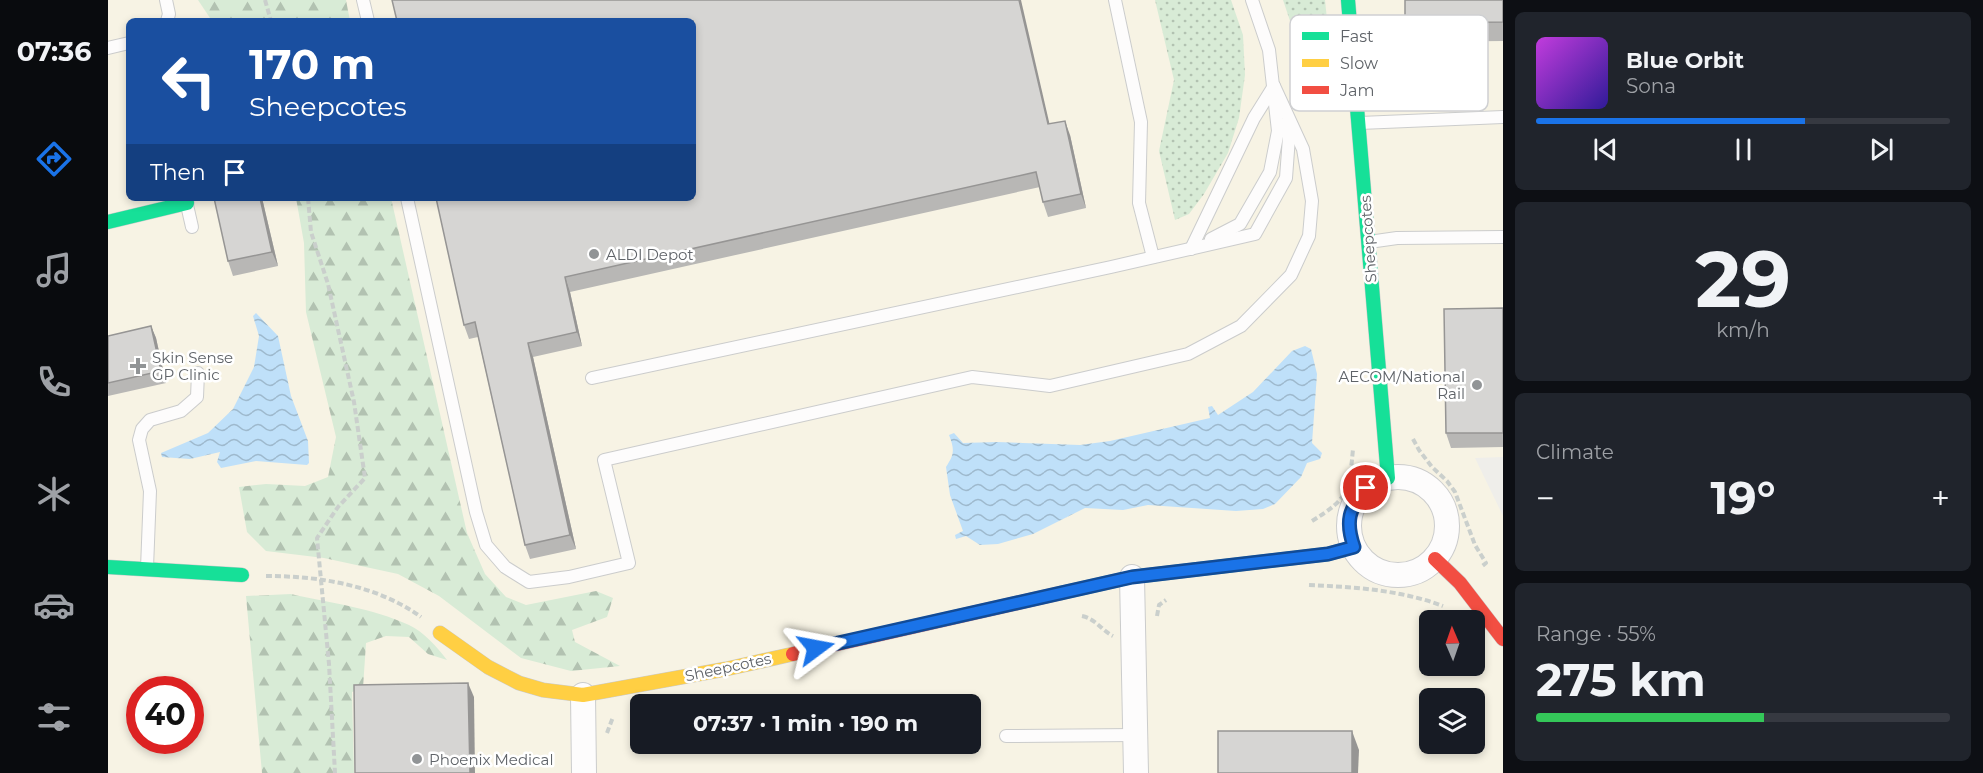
<!DOCTYPE html>
<html lang="en">
<head>
<meta charset="utf-8">
<style>
  :root { --surface:#171b24; --page:#20242c; --text:#f1f3f6; --muted:#9ea1a6; --line:#363941; --accent:#1a73e8 }
  body { margin:0; font-family:Montserrat,sans-serif; background:var(--page); color:var(--text); height:100vh; display:flex; flex-direction:column; font-size:22px; white-space:nowrap }
  * { box-sizing:border-box; margin:0 }
  p { font-size:20px; color:var(--muted) }
  .icon { flex:none; width:33px; height:33px; fill:none; stroke:currentColor; stroke-width:2; stroke-linecap:round; stroke-linejoin:round }
  .map { position:relative; flex:1; overflow:hidden }
  .details { display:flex; flex-direction:column; gap:12px; padding:12px; background:#0d0f14; width:480px }
  .details>* { flex:none }
  .top-card { position:absolute; left:18px; top:18px; width:570px; height:183px; border-radius:9px; box-shadow:0 3px 9px #0003; background:#1a4fa0; color:#fff; overflow:hidden }
  .needle { width:39px; rotate:358deg }
  .buttons { position:absolute; left:1311px; top:610px; display:grid; gap:12px }
  .buttons a { display:grid; place-items:center; width:66px; height:66px; border-radius:9px; background:var(--surface); box-shadow:0 3px 9px #0003; font-size:30px }
  .speed { position:absolute; left:18px; top:676px; display:flex; gap:12px; font-size:30px; font-weight:700; text-align:center }
  .speed>* { display:grid; place-content:center; width:78px; height:78px; border-radius:50%; background:var(--surface); box-shadow:0 3px 9px #0003; line-height:1 }
  .speed .limit { border:9px solid #d22; background:#fff; color:#111 }
  .pin { position:absolute; display:grid; place-items:center; width:51px; height:51px; color:#fff; margin:-26px; border:3px solid #fff; border-radius:50%; box-shadow:0 2px 6px #0007 }
  .me { position:absolute; width:66px; margin:-33px; rotate:77deg; stroke-linejoin:round; filter:drop-shadow(0 0 4px #0008) }
  .turn { display:flex; align-items:center; gap:21px; height:126px; padding:0 24px; font-size:27px }
  .turn .icon { width:78px; height:78px; stroke-width:2.5 }
  .turn b { display:block; font-size:42px; line-height:51px }
  .then { display:flex; align-items:center; height:57px; padding:0 24px; background:#0003; gap:12px; font-size:22px }
  .big { font-size:45px; font-weight:700; line-height:1.1 }
  .details .tile { flex:1; display:flex; flex-direction:column; justify-content:center; gap:9px; min-width:0; padding:0 21px; border-radius:9px; background:var(--page) }
  .details .dial { align-items:center; gap:0 }
  .dial b { font-size:78px; line-height:1 }
  .song { display:flex; align-items:center; gap:18px }
  .cover { width:72px; height:72px; border-radius:9px; background:linear-gradient(135deg,hsl(290 70% 55%),hsl(250 70% 35%)) }
  .played { height:6px; border-radius:3px; background:linear-gradient(90deg,var(--accent) 65%,var(--line) 65%) }
  .keys { display:flex; justify-content:space-around; direction:ltr }
  .heat { display:flex; justify-content:space-between; align-items:center; font-size:33px; direction:ltr }
  .charge { height:9px; border-radius:4px; background:linear-gradient(90deg,#34c759 55%,var(--line) 0) }
  .trip { position:absolute; left:522px; top:694px; width:351px; height:60px; border-radius:9px; background:var(--surface); box-shadow:0 3px 9px #0003; font-weight:700; line-height:60px; text-align:center }
  main { display:flex; flex:1; min-height:0 }
  .tab-bar { display:flex; flex-direction:column; width:108px; justify-content:space-around; align-items:center; background:#090b0e; color:var(--muted) }
  .tab-bar .icon { width:42px; height:42px }
  .tab-bar .on { color:var(--accent) }
  .tab-bar b { font-size:27px; color:var(--text) }
  .map>svg:first-child { display:block }
  .commercial { fill:#f7f3e4; fill-rule:evenodd }
  .grass { fill:url(#grass-dots) }
  .forest { fill:url(#forest-firs) }
  .water { fill:url(#water-waves) }
  .lines { fill:none; stroke-linecap:round; stroke-linejoin:round }
  .lane-casing { stroke:#cbcccc; stroke-width:14 }
  .street-casing { stroke:#cbcccc; stroke-width:26 }
  .fast-casing { stroke:#cacacb; stroke-width:15 }
  .slow-casing { stroke:#cacacb; stroke-width:15 }
  .jam-casing { stroke:#cacacb; stroke-width:15 }
  .path { stroke:#cacfcc; stroke-width:4; stroke-dasharray:6 3; stroke-linecap:butt }
  .lane { stroke:#fdfcfc; stroke-width:12 }
  .street { stroke:#fdfcfc; stroke-width:24 }
  .fast { stroke:#16e098; stroke-width:14 }
  .slow { stroke:#ffcf43; stroke-width:14 }
  .jam { stroke:#f24e42; stroke-width:14 }
  .wall { fill:#b8b7b5 }
  .shaded-wall { fill:#969594 }
  .building { fill:#d6d5d3; stroke:#969594; stroke-width:1.5 }
  .route-casing { stroke:#114b97; stroke-width:15 }
  .route { stroke:#1a73e8; stroke-width:10 }
  .poi-dot { fill:#919496; stroke:#fff; stroke-width:2 }
  .labels { text-anchor:middle; dominant-baseline:central; stroke-width:5; stroke-linejoin:round; paint-order:stroke }
  .street-label { font-size:15px; fill:#5f6368; stroke:#fff }
  .poi-label { font-size:15px; fill:#5f6368; stroke:#fff; text-anchor:start }
  .key { fill:#fff; stroke:#cfd0d2; stroke-width:1.5 }
  .key-label { font-size:16px; fill:#5f6368 }
</style>
</head>
<body>
<main>
<nav class="tab-bar">
<b>07:36</b>
<svg class="icon on" aria-label="directions" viewBox="0 0 24 24"><path d="M12 3l9 9-9 9-9-9zM9 14v-3h6M13 9l2 2-2 2"/></svg>
<svg class="icon" aria-label="music" viewBox="0 0 24 24"><path d="M9 18V5l10-2v13"/><circle cx="6" cy="18" r="3"/><circle cx="16" cy="16" r="3"/></svg>
<svg class="icon" aria-label="phone" viewBox="0 0 24 24"><path d="M5 4h4l2 5-3 2q2 4 5 5l2-3 5 2v4C11 20 4 13 5 4z"/></svg>
<svg class="icon" aria-label="climate" viewBox="0 0 24 24"><path d="M12 3v18M4 7l16 10M4 17L20 7"/></svg>
<svg class="icon" aria-label="car" viewBox="0 0 24 24"><path d="M5 17H2v-5l4-1 3-4h7l3 4 3 1v5h-3M9 17h6M6 11h13"/><circle cx="7" cy="17" r="2"/><circle cx="17" cy="17" r="2"/></svg>
<svg class="icon" aria-label="filters" viewBox="0 0 24 24"><path d="M4 7h16M4 17h16"/><circle cx="9" cy="7" r="2"/><circle cx="15" cy="17" r="2"/></svg>
</nav>
<div class="map">
<svg width="1395" height="773" viewBox="0 0 1395 773">
  <defs>
    <pattern id="grass-dots" width="8" height="8" patternUnits="userSpaceOnUse" patternTransform="scale(1.5)"><rect width="8" height="8" fill="#d8ebd6"/><path d="M2 2h.1M6 6h.1" fill="none" stroke="#b2c2b1" stroke-width="1.8" stroke-linecap="round"/></pattern>
    <pattern id="forest-firs" width="22" height="20" patternUnits="userSpaceOnUse" patternTransform="scale(1.5)"><rect width="22" height="20" fill="#d8ebd6"/><path d="M5 1l3.5 6h-7zM16 11l3.5 6h-7z" fill="#b2c2b1"/></pattern>
    <pattern id="water-waves" width="16" height="10" patternUnits="userSpaceOnUse" patternTransform="scale(1.5)"><rect width="16" height="10" fill="#bfe0f9"/><path d="M0 5q4-4 8 0t8 0" fill="none" stroke="#9eb9cd"/></pattern>
  </defs>
  <rect width="100%" height="100%" fill="#efeeea"/>
  <!-- commercial -->
  <path class="commercial" d="M0,0H1395V457L1367,458L1395,516V773H0ZM21,21H585V198H21ZM1322,621H1366V666H1322ZM32,690H82V741H32ZM1322,699H1366V744H1322ZM532,705H862V744H532Z"/>
  <!-- grass -->
  <g class="grass">
    <path d="M1047,0H1123L1135,35L1137,75L1131,118L1120,153L1096,194L1081,214L1067,220L1051,151L1066,80Z"/>
    <path d="M1175,0H1217L1226,88L1208,98Z"/>
  </g>
  <!-- forest -->
  <g class="forest">
    <path d="M90,0H238L242,21H104Z"/>
    <path d="M188,198H283L359,533L377,574L398,597L418,605L488,591L505,598L499,617L464,630L467,642L512,666L463,671L413,658L331,596L290,574L216,558L158,551L139,532L131,487L158,484L197,486L220,477L228,437L198,312L196,243Z"/>
    <path d="M183,594C222,603 264,608 301,625C316,632 329,647 339,660L320,654L301,637L278,636L258,643L255,688L244,692L246,773H154L138,596Z"/>
  </g>
  <!-- water -->
  <g class="water">
    <path d="M148,313L170,336L183,396L200,441L201,463L199,465L148,461L113,468L109,462L112,452L82,459L54,457L53,453L100,433L125,409L146,367L151,336L145,316Z"/>
    <path d="M1197,346L1203,349L1209,374L1204,443L1214,453L1212,459L1199,463L1193,477L1167,504L1155,509L1128,511L1040,505L1015,510L977,508L925,534L890,544L872,545L858,536L848,539L847,535L855,531L842,495L838,467C846,455 847,450 841,435L846,433L855,443L889,442L972,445L1002,441L1102,418L1100,407L1104,406L1110,415L1145,392L1184,351Z"/>
  </g>
  <g class="lines">
    <defs>
      <g id="lane">
        <path d="M58,0L61,14L59,21"/>
        <path d="M255,0L260,21"/>
        <path d="M1007,0L1033,122L1031,203L1045,257"/>
        <path d="M0,48L21,43"/>
        <path d="M1252,123L1395,117"/>
        <path d="M299,198L368,512L378,545L397,567L421,582L461,577L521,563L496,460L864,377L942,386L1080,354L1133,326L1183,275L1201,236L1204,201L1195,149L1166,86"/>
        <path d="M79,205L84,227"/>
        <path d="M1103,239L1132,224L1162,172L1170,131L1161,50L1144,0"/>
        <path d="M1261,242L1289,238L1395,237"/>
        <path d="M1083,249L1146,118L1166,86"/>
        <path d="M484,378L1003,267L1147,234L1178,178L1181,137L1177,124"/>
        <path d="M39,568L42,491L31,440L34,429L42,420L73,411L89,397L90,373"/>
        <path d="M898,736L1027,735"/>
      </g>
      <g id="street">
        <circle cx="1290" cy="526" r="49"/>
        <path d="M1024,577L1028,773"/>
        <path d="M475,695L476,773"/>
      </g>
      <g id="fast">
        <path d="M1240,0L1280,478"/>
        <path d="M0,222L79,203"/>
        <path d="M0,567L134,575"/>
        <path d="M953,593L1024,577L1220,554L1246,547"/>
      </g>
      <path id="slow" d="M332,633L380,667L411,683L435,690L475,695L618,669L685,654"/>
      <g id="jam">
        <path d="M1327,559L1352,583L1395,639"/>
        <path d="M685,654L953,593"/>
      </g>
    </defs>
    <!-- lane casing -->
    <use href="#lane" class="lane-casing"/>
    <!-- street casing -->
    <use href="#street" class="street-casing"/>
    <!-- fast casing -->
    <use href="#fast" class="fast-casing"/>
    <!-- slow casing -->
    <use href="#slow" class="slow-casing"/>
    <!-- jam casing -->
    <use href="#jam" class="jam-casing"/>
    <!-- path -->
    <g class="path">
      <path d="M157,0L163,21"/>
      <path d="M200,198L203,232L220,284L246,402L257,478L230,507L209,538L221,664L227,773"/>
      <path d="M1305,439L1311,450L1324,467L1339,481L1347,492L1367,545L1378,563L1373,567"/>
      <path d="M1204,521C1241,498 1241,492 1245,449"/>
      <path d="M158,576C211,576 269,585 313,617"/>
      <path d="M1201,585C1246,587 1293,590 1335,606"/>
      <path d="M974,616C988,619 993,630 1005,636"/>
      <path d="M1049,616L1051,605L1058,600"/>
      <path d="M499,733L505,717"/>
    </g>
    <!-- lane -->
    <use href="#lane" class="lane"/>
    <!-- street -->
    <use href="#street" class="street"/>
    <!-- fast -->
    <use href="#fast" class="fast"/>
    <!-- slow -->
    <use href="#slow" class="slow"/>
    <!-- jam -->
    <use href="#jam" class="jam"/>
  </g>
  <!-- wall -->
  <g class="wall">
    <path d="M1395,0V41L1304,42L1297,23Z"/>
    <path d="M942,124L962,135L978,208L940,217L935,202L932,187L462,292L474,346L425,357L468,549L422,559L417,545L370,337L361,339L356,325L328,198Z"/>
    <path d="M154,198L170,266L125,276L120,261Z"/>
    <path d="M1395,308V447L1343,448L1338,433Z"/>
    <path d="M43,326L48,338L58,383L0,396V336Z"/>
  </g>
  <!-- shaded-wall -->
  <g class="shaded-wall">
    <path d="M911,0H913L945,139L940,124Z"/>
    <path d="M957,121L962,135L978,208L973,194Z"/>
    <path d="M152,198H154L170,266L164,252Z"/>
    <path d="M457,277L462,292L474,346L469,332Z"/>
    <path d="M43,326L48,338L58,383L53,371Z"/>
    <path d="M420,343L425,357L468,549L462,535Z"/>
    <path d="M360,683L366,697L367,773H362Z"/>
    <path d="M1244,731L1251,750L1250,773H1244Z"/>
  </g>
  <!-- building -->
  <g class="building">
    <path d="M284,0H911L940,124L957,121L973,194L935,202L928,172L457,277L469,332L420,343L462,535L417,545L367,322L356,325L328,198H585V21H289Z"/>
    <path d="M1297,0H1395V22L1297,23Z"/>
    <path d="M106,198H152L164,252L120,261Z"/>
    <path d="M1395,308V433H1338L1336,309Z"/>
    <path d="M43,326L53,371L0,383V336Z"/>
    <path d="M360,683L362,773H247L246,685Z"/>
    <rect x="1110" y="731" width="134" height="42"/>
  </g>
  <g class="lines">
    <defs>
      <path id="route" d="M708,648L1024,577L1220,554L1246,547C1237,521 1241,509 1258,488"/>
    </defs>
    <!-- route casing -->
    <use href="#route" class="route-casing"/>
    <!-- route -->
    <use href="#route" class="route"/>
  </g>
  <!-- markers -->
  <g class="poi-dot">
    <circle cx="486" cy="254" r="6"/>
    <path d="M27 357h6v6h6v6h-6v6h-6v-6h-6v-6h6z"/>
    <circle cx="1369" cy="385" r="6"/>
    <circle cx="309" cy="759" r="6"/>
  </g>
  <g class="labels">
    <!-- street labels -->
    <g class="street-label">
      <text transform="translate(1260 239) rotate(-94)">Sheepcotes</text>
      <text transform="translate(620 667) rotate(-12)">Sheepcotes</text>
    </g>
    <!-- poi labels -->
    <g class="poi-label">
      <text x="498" y="254">ALDI Depot</text>
      <text x="44" y="357">Skin Sense<tspan x="44" dy="17">GP Clinic</tspan></text>
      <text x="1357" y="376" text-anchor="end">AECOM/National<tspan x="1357" dy="17">Rail</tspan></text>
      <text x="321" y="759">Phoenix Medical</text>
    </g>
  </g>
  <!-- legend -->
  <rect x="1182" y="15" width="198" height="96" rx="9" class="key"/>
  <rect x="1194" y="32" width="27" height="8" fill="#16e098"/>
  <rect x="1194" y="59" width="27" height="8" fill="#ffcf43"/>
  <rect x="1194" y="86" width="27" height="8" fill="#f24e42"/>
  <g class="key-label">
    <text x="1232" y="42">Fast</text>
    <text x="1232" y="69">Slow</text>
    <text x="1232" y="96">Jam</text>
  </g>
</svg>
<div class="buttons">
<a><svg class="needle" viewBox="-14 -14 28 28"><path d="M0-13l5 13h-10z" fill="#e53935"/><path d="M0 13l5-13h-10z" fill="#9ea1a6"/></svg></a>
<a><svg class="icon" aria-label="layers" viewBox="0 0 24 24"><path d="M12 4l9 5-9 5-9-5zM3 14l9 5 9-5"/></svg></a>
</div>
<div class="speed"><div class="limit">40</div></div>
<div class="pin" style="left:1258px;top:488px;background:#d93025"><svg class="icon" aria-label="arrive" viewBox="0 0 24 24"><path d="M6 21V4h12l-3 4 3 4H6"/></svg></div>
<svg class="me" style="left:708px;top:648px" viewBox="-20 -20 40 40"><path d="M0-17L14 15 0 8-14 15z" fill="#1a73e8" stroke="#fff" stroke-width="4"/></svg>
<div class="trip">07:37 · 1 min · 190 m</div>
<div class="top-card">
<div class="turn"><svg class="icon" aria-label="left" viewBox="0 0 24 24"><path d="M17 20v-9H6M10 6l-5 5 5 5"/></svg><div><b>170 m</b>Sheepcotes</div></div>
<div class="then">Then<svg class="icon" aria-label="arrive" viewBox="0 0 24 24"><path d="M6 21V4h12l-3 4 3 4H6"/></svg></div>
</div>
</div>
<section class="details">
<div class="tile">
<div class="song"><i class="cover"></i><div><b>Blue Orbit</b><p>Sona</p></div></div>
<div class="played"></div>
<div class="keys"><svg class="icon" aria-label="previous" viewBox="0 0 24 24"><path d="M18 5L8 12l10 7zM5 5v14"/></svg><svg class="icon" aria-label="pause" viewBox="0 0 24 24"><path d="M8 5v14M16 5v14"/></svg><svg class="icon" aria-label="next" viewBox="0 0 24 24"><path d="M6 5l10 7-10 7zM19 5v14"/></svg></div>
</div>
<div class="tile dial"><b>29</b><p>km/h</p></div>
<div class="tile"><p>Climate</p>
<div class="heat"><a>−</a><b class="big">19°</b><a>+</a></div>
</div>
<div class="tile"><p>Range · 55%</p><b class="big">275 km</b><div class="charge"></div></div>
</section>
</main>
</body>
</html>
